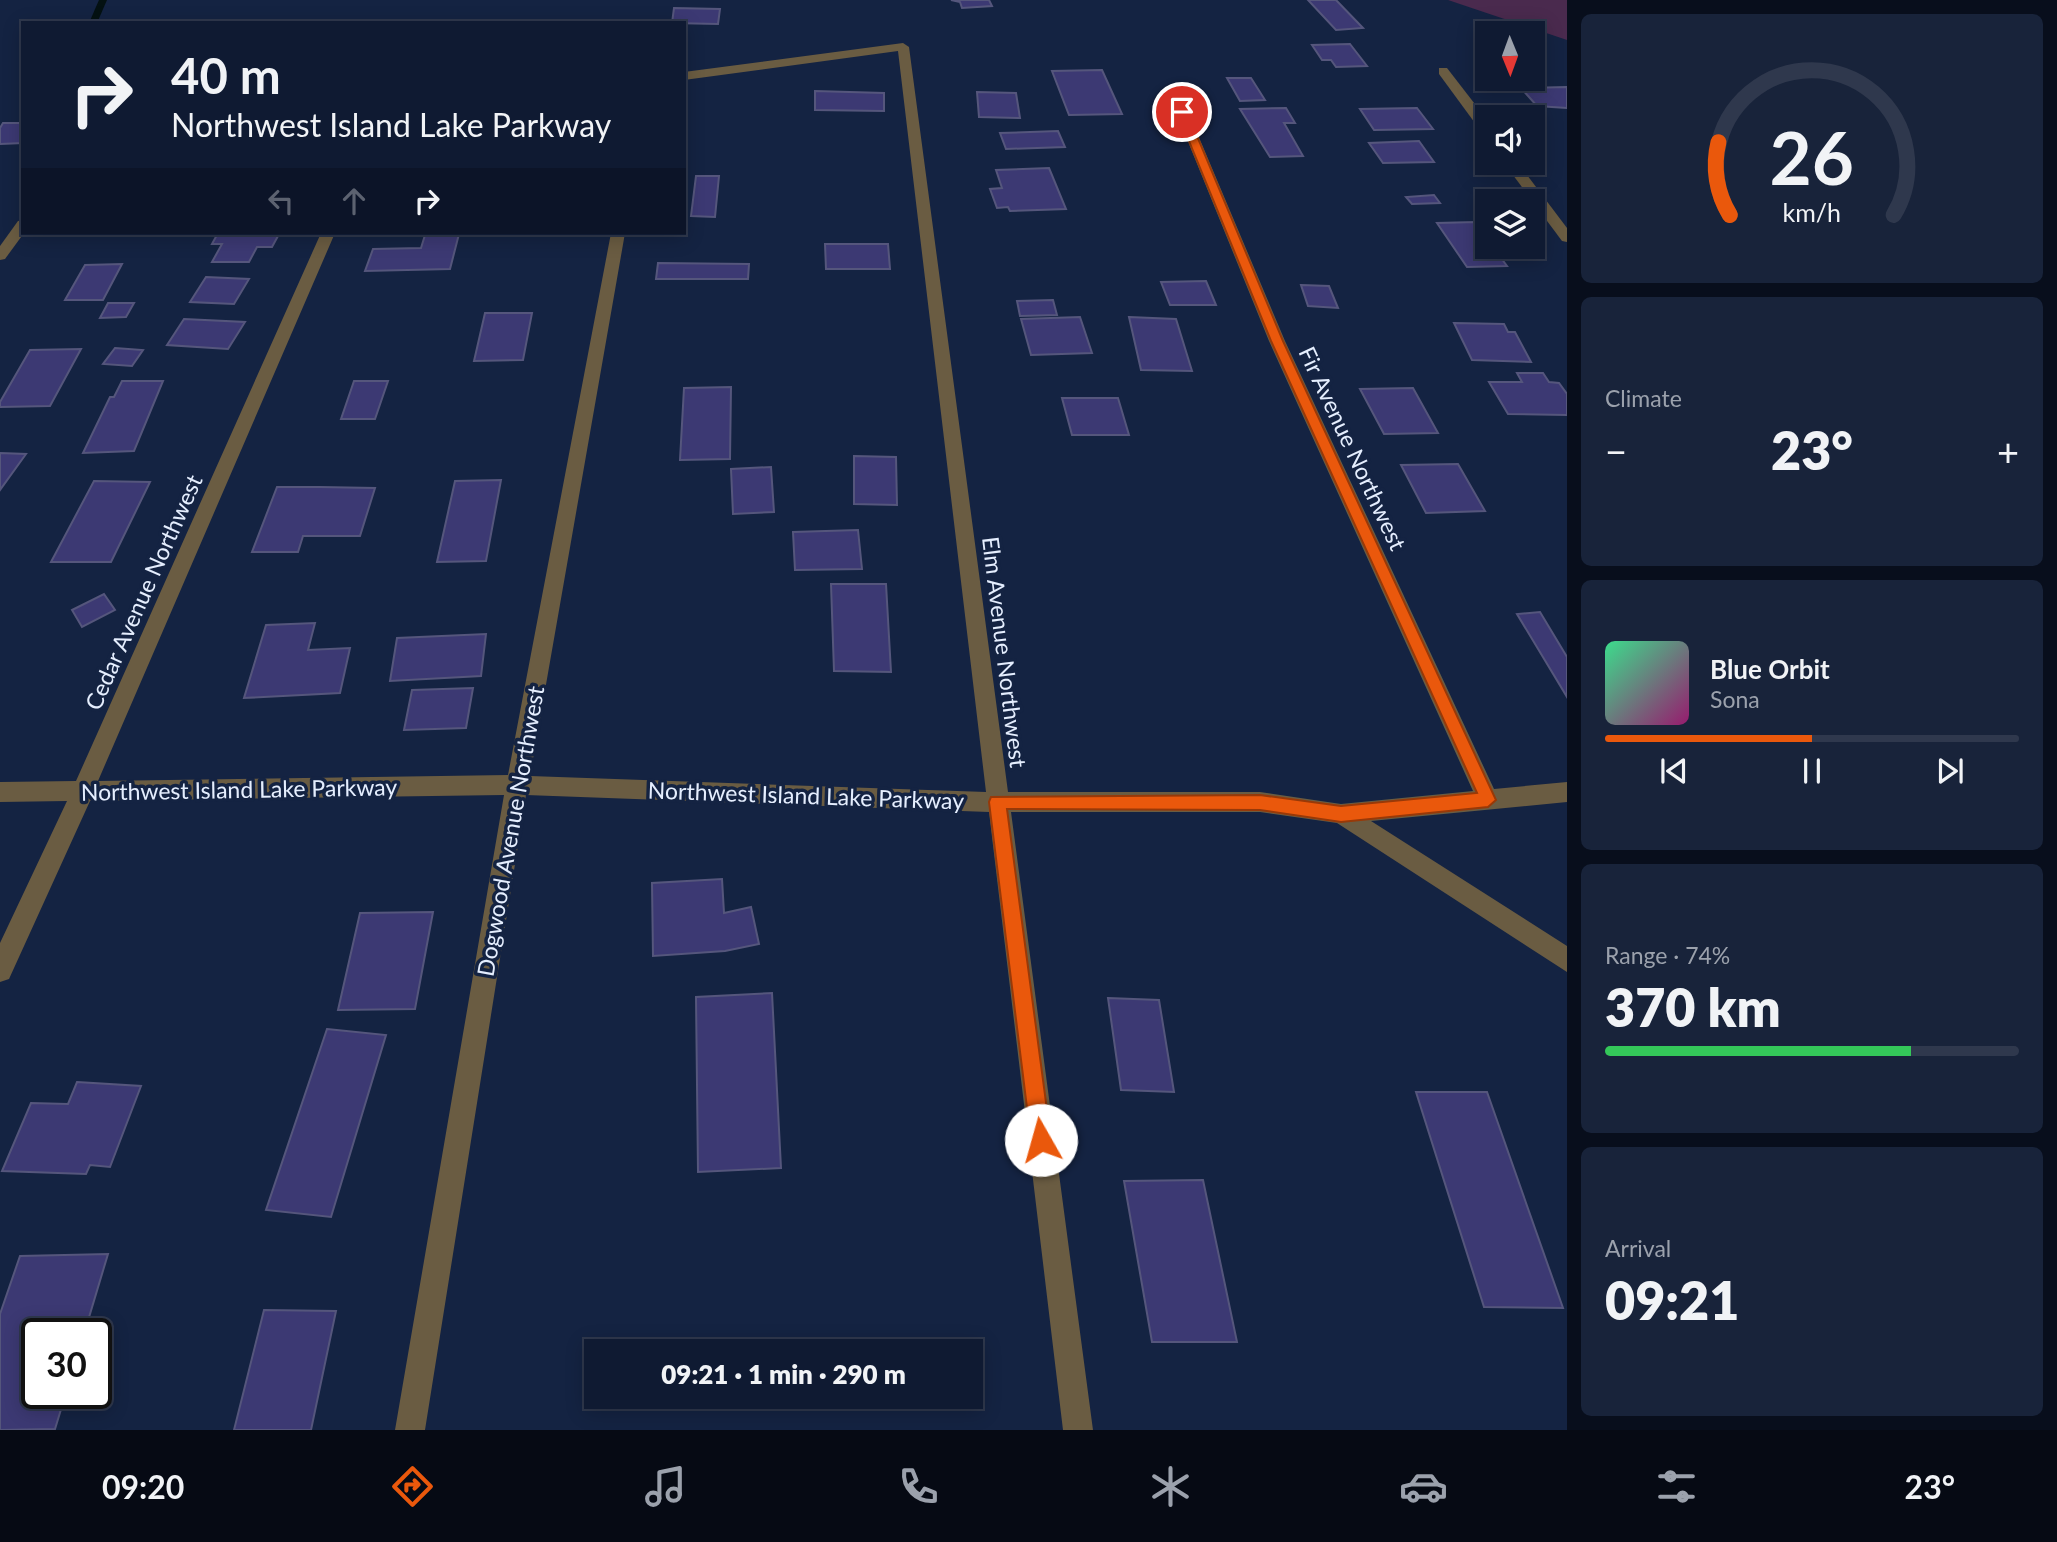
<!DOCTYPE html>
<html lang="en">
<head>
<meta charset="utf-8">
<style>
  :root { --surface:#0f1a32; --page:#18233a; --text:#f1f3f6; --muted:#9ba1ac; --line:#2f384d; --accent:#ea580c }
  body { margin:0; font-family:Lato,sans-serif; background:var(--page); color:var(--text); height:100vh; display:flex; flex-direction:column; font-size:26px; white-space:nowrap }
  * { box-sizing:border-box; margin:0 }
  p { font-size:23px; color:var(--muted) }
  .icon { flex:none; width:38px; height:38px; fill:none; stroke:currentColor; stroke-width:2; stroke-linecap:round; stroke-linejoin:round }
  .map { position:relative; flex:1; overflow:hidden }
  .panel { display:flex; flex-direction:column; gap:14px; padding:14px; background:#080e1c; width:490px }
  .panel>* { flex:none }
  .top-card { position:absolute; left:21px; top:21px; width:665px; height:214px; border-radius:0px; box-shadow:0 4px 18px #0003,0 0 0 2px var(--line); background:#0f1a32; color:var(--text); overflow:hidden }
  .needle { width:46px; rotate:179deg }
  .controls { position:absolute; left:1475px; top:21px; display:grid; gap:14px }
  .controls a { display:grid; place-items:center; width:70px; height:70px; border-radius:0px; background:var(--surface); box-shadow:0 4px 18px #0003,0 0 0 2px var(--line); font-size:35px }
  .speed { position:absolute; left:21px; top:1318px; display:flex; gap:14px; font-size:35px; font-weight:700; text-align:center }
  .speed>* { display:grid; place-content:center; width:91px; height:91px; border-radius:50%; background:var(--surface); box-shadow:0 4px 18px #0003,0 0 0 2px var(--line); line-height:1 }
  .speed .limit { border:4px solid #111; border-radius:10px; background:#fff; color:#111 }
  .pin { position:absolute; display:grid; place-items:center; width:60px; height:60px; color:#fff; margin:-30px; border:4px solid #fff; border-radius:50%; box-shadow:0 2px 7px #0007 }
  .me { position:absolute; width:77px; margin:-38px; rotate:353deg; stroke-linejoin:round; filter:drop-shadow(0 0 5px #0008) }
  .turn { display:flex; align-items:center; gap:24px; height:147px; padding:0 35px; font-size:32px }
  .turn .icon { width:91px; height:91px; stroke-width:2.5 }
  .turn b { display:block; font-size:49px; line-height:60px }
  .lanes { display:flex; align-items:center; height:66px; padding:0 35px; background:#0003; justify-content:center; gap:35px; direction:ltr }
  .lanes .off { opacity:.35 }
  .big { font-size:52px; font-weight:800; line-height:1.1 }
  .panel .widget { flex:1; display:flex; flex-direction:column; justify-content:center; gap:10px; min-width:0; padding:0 24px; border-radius:10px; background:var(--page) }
  .panel .dial { align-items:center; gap:0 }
  .dial svg { height:182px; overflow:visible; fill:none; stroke:var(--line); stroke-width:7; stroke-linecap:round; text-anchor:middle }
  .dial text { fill:var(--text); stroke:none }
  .song { display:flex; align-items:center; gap:21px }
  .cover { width:84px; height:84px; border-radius:10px; background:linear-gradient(135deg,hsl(150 70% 55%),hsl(320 70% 35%)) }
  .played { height:7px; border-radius:4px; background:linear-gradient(90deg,var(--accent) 50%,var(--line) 50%) }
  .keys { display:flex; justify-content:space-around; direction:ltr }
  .heat { display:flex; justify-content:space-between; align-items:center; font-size:38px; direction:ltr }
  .charge { height:10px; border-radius:5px; background:linear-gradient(90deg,#34c759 74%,var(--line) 0) }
  .trip { position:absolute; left:584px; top:1339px; width:399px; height:70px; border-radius:0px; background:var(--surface); box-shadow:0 4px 18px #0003,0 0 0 2px var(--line); font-weight:800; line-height:70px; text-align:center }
  .tab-bar { display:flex; height:112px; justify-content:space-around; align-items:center; background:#060a14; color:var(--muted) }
  .tab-bar .icon { width:49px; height:49px }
  .tab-bar .current { color:var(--accent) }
  .tab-bar b { font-size:32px; color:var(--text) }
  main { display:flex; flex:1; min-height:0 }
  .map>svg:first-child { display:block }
  .green { fill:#4a2a4e }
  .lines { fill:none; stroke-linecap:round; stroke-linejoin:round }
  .stream { fill:#041112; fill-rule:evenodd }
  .building { fill:#3c3973; stroke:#55567c; stroke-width:2 }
  .minor { fill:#6a5c42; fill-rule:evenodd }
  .route { fill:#ea580c; stroke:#983908; stroke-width:2 }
  .labels { text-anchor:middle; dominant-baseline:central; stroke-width:7; stroke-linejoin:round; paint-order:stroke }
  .street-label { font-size:23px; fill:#e5eefe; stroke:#142342 }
</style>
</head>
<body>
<main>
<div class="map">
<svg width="1567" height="1430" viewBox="0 0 1567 1430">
  <rect width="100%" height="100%" fill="#142342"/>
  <!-- green -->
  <path class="green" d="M1448,0H1567V40Z"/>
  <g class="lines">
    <!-- stream -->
    <path class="stream" d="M99,0H107L97,23H89Z"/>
  </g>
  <!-- building -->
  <g class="building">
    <path d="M951,0H989L992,6L962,8L960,2Z"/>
    <path d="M1308,0H1336L1363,28L1336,30Z"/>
    <path d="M674,8L720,9L718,24L672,23Z"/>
    <path d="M1350,44L1367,66L1336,67L1331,60H1322L1312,45Z"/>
    <path d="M1102,70L1122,114L1069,115L1052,71Z"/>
    <path d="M1227,78H1251L1265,100L1240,101Z"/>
    <path d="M1567,87V108L1537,106L1521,88Z"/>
    <path d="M815,91L884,93V111L815,110Z"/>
    <path d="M977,92L1016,93L1020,118L979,117Z"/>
    <path d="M1286,108L1295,123H1284L1303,156L1270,157L1240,109Z"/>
    <path d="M1417,108L1433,129L1374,130L1360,109Z"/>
    <path d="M3,123H23V143L0,144V128Z"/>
    <path d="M1058,131L1065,147L1006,149L1000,133Z"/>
    <path d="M1419,141L1434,162L1383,163L1369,143Z"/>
    <path d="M1049,168L1066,209L1010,211L1008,207L997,208L990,189L1002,188L996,170Z"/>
    <path d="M696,176H719L715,217L691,216Z"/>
    <path d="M1434,195L1440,203L1412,204L1406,197Z"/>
    <path d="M1476,222L1488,239V247H1493L1507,266L1467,267L1437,223Z"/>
    <path d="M218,233H266L264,236H278L272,247H257L249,262H212L222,244H212Z"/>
    <path d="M459,234L450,269L365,271L373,249L421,248L425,235Z"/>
    <path d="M825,244H888L890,269H826Z"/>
    <path d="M658,263L749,264L748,279H656Z"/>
    <path d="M122,264L103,300H65L85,265Z"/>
    <path d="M206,277L249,279L234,304L190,302Z"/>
    <path d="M1206,281L1216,305H1170L1161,282Z"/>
    <path d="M1301,285L1329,286L1338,308L1308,306Z"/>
    <path d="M1053,300L1057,315L1020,316L1017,301Z"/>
    <path d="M108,303H134L126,317L100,318Z"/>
    <path d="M485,313H532L523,360L474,361Z"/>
    <path d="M1080,317L1092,353L1031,355L1021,319Z"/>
    <path d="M1129,317L1176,319L1192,371L1141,370Z"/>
    <path d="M184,319L245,322L228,349L167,345Z"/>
    <path d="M1454,323L1504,324L1508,332H1515L1531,362L1472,360Z"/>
    <path d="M115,348L143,350L132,366L103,364Z"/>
    <path d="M81,349L50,406L0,407V402L30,350Z"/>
    <path d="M1517,373H1543L1549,382L1559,383L1567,394V415L1508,414L1489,382H1522Z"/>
    <path d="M122,381H163L134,451L83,453L110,397H114Z"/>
    <path d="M354,381H388L375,419H341Z"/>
    <path d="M731,387L730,459L680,460L684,388Z"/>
    <path d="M1413,388L1438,433L1384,434L1360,389Z"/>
    <path d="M1062,398H1118L1129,435H1072Z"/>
    <path d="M0,453L26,454L0,490Z"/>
    <path d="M854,456L896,457L897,505L854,504Z"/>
    <path d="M1458,464L1485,511L1426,513L1401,465Z"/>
    <path d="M771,467L774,512L733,514L731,469Z"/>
    <path d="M501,480L486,561L437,562L455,481Z"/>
    <path d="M94,481L150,482L111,562H51Z"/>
    <path d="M277,487H320L375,488L360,536H303L298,552H252Z"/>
    <path d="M858,530L862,569L795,570L793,532Z"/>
    <path d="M831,584H886L891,672L834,671Z"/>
    <path d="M104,594L115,610L82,627L72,610Z"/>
    <path d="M1540,612L1567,657V697L1517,614Z"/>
    <path d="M315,623L308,650L350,648L340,693L244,698L266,625Z"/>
    <path d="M486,634L481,676L390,681L397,638Z"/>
    <path d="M473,688L466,728L404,730L412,690Z"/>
    <path d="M722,879L724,913L751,907L759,944L725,951L653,956L652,883Z"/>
    <path d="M433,912L415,1009L338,1010L360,913Z"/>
    <path d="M772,993L781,1168L698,1172L696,997Z"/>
    <path d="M1108,998L1159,1000L1174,1092L1121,1090Z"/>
    <path d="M327,1029L386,1035L331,1217L266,1210Z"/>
    <path d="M77,1082L141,1086L110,1167L90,1165L86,1174L2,1171L31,1103L68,1104Z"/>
    <path d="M1416,1092H1487L1563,1308L1484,1307Z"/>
    <path d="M1203,1180L1237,1342H1152L1124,1181Z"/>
    <path d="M108,1254L84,1334H37V1393H66L55,1429L0,1430V1314L20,1256Z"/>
    <path d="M264,1310L336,1311L311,1430H234Z"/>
  </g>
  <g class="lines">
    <!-- minor -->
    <g class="minor">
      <path d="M903,43L909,47L1008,792H1260L1341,804L1473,791L1269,341L1176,112L1187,109L1285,341L1494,789L1567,782V802L1371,821L1567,946V972L1337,823L1260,812H1011L1093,1430H1063L989,812L526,795L425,1430H395L504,795L90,801L9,979L0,982V943L67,801L0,802V782L76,781L321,233H335L98,781L508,775L611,233H625L530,776L986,792L898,51L684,80V72Z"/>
      <path d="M1439,68H1447L1488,121V135L1483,134L1439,74Z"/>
      <path d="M1504,163H1518L1567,228V242L1562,241Z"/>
      <path d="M23,220L24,233L5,259L0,260V246L18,221Z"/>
    </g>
  </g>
  <!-- route -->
  <path class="route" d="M1182,109L1187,112L1283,341L1496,800L1488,807L1341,822L1260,810L1007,809L1051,1140L1048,1147L1041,1150L1034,1147L1031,1140L989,802L991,797L1260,795L1341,806L1477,793L1271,341L1177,112Z"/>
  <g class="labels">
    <!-- street labels -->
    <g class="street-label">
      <text transform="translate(1353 448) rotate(65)">Fir Avenue Northwest</text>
      <text transform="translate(143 592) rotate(-66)">Cedar Avenue Northwest</text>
      <text transform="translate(1005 652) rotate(83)">Elm Avenue Northwest</text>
      <text transform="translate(239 789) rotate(-1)">Northwest Island Lake Parkway</text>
      <text transform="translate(806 795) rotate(2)">Northwest Island Lake Parkway</text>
      <text transform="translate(510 831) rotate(-80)">Dogwood Avenue Northwest</text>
    </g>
  </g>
</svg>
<div class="controls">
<a><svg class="needle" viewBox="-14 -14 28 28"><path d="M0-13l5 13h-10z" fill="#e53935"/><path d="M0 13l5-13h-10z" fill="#9ba1ac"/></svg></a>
<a><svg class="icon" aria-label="sound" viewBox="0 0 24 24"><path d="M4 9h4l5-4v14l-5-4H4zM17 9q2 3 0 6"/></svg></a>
<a><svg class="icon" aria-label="layers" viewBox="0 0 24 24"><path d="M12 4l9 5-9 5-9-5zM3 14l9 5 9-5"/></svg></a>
</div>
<div class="speed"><div class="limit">30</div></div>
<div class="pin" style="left:1182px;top:112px;background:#d93025"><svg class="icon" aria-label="arrive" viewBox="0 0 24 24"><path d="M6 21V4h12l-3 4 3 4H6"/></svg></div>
<svg class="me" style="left:1041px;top:1140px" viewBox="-20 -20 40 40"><circle r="19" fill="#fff"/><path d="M0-13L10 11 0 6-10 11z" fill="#ea580c"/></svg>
<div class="trip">09:21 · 1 min · 290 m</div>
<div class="top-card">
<div class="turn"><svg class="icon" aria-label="right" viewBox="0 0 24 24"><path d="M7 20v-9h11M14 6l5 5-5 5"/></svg><div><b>40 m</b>Northwest Island Lake Parkway</div></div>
<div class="lanes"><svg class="icon off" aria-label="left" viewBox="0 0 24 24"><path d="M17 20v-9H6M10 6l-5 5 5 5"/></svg><svg class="icon off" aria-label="ahead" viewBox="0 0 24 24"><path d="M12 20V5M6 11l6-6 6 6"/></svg><svg class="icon" aria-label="right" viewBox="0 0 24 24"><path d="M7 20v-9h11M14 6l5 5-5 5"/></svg></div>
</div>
</div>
<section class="panel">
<div class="widget dial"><svg viewBox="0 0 100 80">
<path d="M14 69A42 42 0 1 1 86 69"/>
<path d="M14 69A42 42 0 0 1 9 37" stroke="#ea580c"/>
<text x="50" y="56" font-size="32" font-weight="700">26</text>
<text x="50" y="72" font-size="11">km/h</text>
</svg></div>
<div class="widget"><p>Climate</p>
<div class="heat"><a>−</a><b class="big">23°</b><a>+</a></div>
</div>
<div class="widget">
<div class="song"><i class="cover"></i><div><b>Blue Orbit</b><p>Sona</p></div></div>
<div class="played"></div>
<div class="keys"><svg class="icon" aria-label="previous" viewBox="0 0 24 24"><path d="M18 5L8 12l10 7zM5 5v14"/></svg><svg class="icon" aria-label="pause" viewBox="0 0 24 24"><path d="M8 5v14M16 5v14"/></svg><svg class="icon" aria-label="next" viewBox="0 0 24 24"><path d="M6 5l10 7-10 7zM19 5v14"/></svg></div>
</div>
<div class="widget"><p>Range · 74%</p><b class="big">370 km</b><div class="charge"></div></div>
<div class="widget"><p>Arrival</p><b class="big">09:21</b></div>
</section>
</main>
<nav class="tab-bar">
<b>09:20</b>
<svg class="icon current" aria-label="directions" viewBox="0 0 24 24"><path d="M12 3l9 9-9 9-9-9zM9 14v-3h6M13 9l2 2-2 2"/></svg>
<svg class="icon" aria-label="music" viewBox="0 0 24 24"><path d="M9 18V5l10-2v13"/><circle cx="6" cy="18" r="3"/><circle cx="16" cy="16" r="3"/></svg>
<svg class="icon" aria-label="phone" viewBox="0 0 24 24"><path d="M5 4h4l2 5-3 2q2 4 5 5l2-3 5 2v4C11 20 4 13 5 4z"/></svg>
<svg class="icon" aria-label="climate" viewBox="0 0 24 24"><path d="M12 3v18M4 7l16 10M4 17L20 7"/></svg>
<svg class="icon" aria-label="car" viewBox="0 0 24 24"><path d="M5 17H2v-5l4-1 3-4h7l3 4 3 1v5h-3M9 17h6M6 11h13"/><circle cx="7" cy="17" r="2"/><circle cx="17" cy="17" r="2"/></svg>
<svg class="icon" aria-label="filters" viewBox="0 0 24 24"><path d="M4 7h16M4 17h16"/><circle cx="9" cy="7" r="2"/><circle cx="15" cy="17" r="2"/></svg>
<b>23°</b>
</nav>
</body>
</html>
